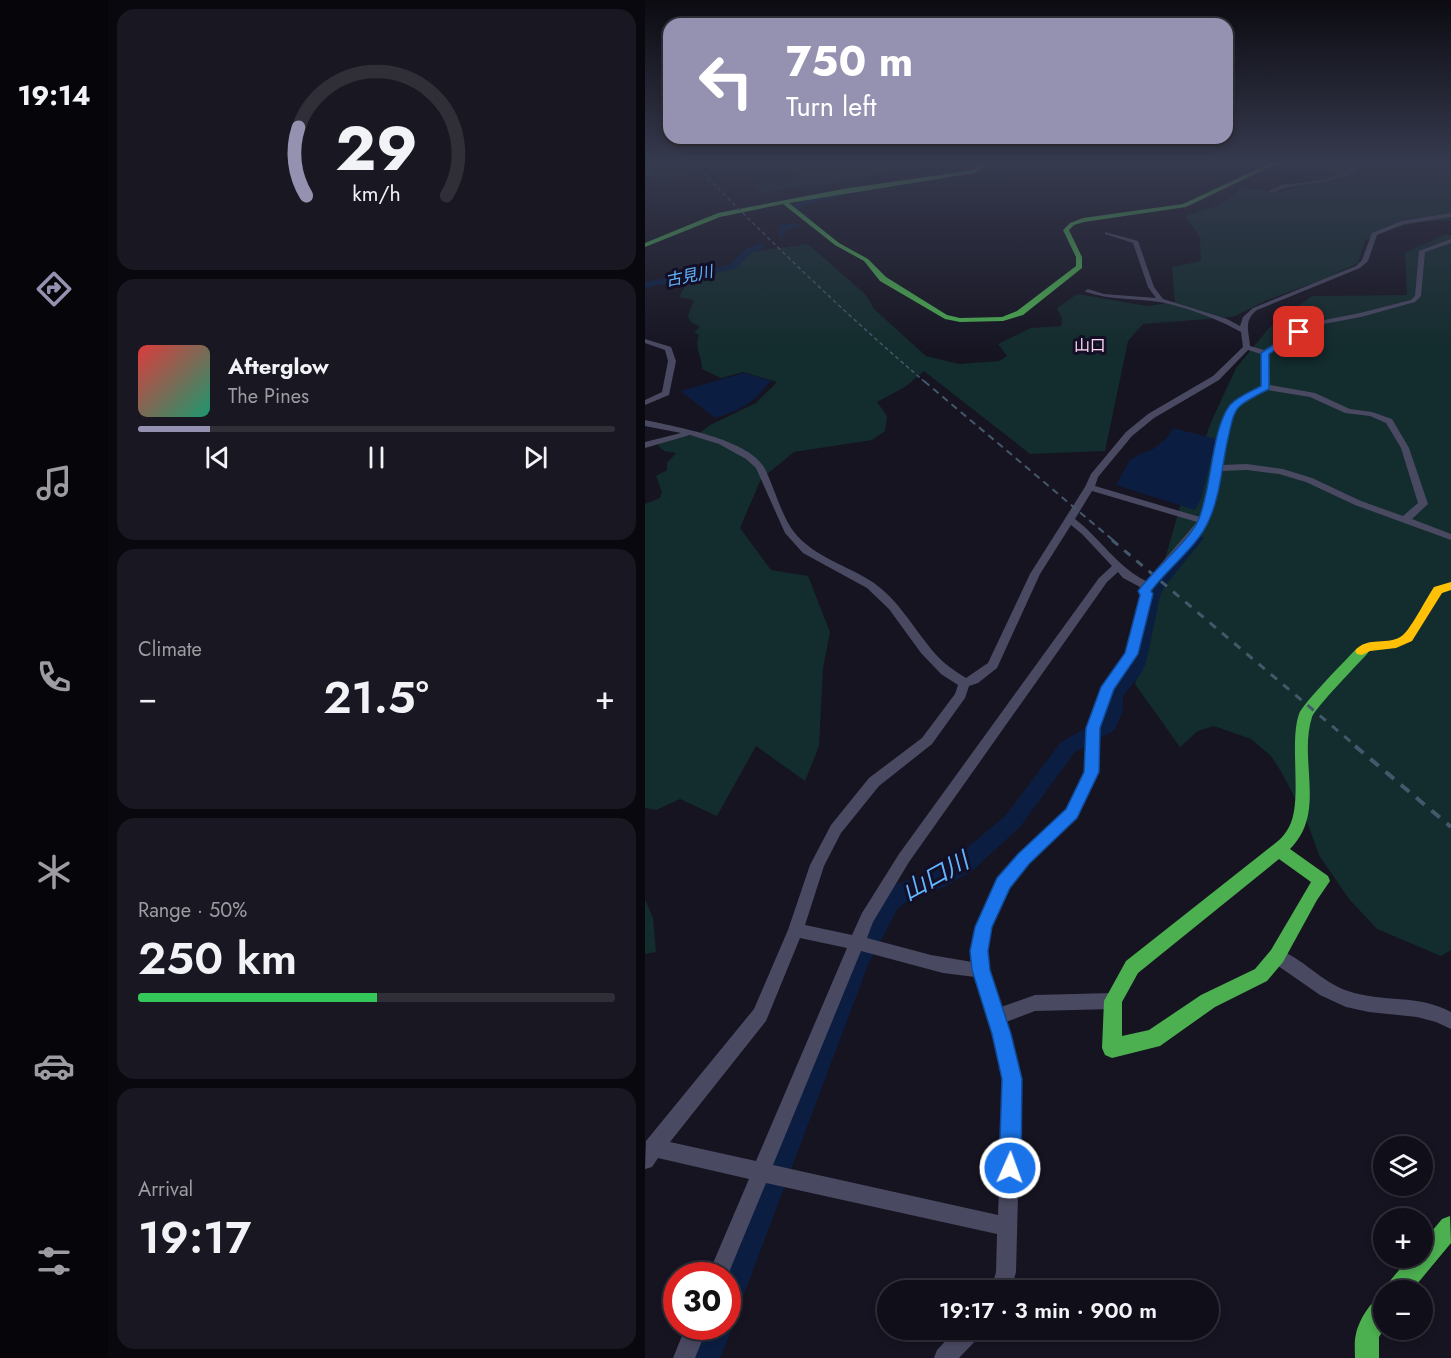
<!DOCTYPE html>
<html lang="en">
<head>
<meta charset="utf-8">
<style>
  :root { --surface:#100f19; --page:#191822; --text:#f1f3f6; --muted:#9c9ca2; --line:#302f38; --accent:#9591b1 }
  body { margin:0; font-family:Jost,"Noto Sans JP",sans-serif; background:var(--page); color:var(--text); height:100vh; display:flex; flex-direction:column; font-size:22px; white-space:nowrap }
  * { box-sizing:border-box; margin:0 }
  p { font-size:20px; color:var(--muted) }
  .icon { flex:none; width:33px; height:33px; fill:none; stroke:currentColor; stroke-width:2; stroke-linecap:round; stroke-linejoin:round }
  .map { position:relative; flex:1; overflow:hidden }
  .sheet { display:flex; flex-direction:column; gap:9px; padding:9px; background:#09080e; width:537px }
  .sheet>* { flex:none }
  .hud { position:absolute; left:18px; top:18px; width:570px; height:126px; border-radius:18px; box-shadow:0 3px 9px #0003,0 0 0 2px var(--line); background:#9591b1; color:#fff; overflow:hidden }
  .controls { position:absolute; left:728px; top:1136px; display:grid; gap:12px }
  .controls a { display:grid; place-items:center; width:60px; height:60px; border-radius:50%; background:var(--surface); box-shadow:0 3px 9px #0003,0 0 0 2px var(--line); font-size:30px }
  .speed { position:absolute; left:18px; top:1262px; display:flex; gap:12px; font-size:30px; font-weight:700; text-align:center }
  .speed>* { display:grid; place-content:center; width:78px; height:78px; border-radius:50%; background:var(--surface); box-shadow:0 3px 9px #0003,0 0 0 2px var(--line); line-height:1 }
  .speed .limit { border:9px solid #d22; background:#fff; color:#111 }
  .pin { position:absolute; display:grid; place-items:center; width:51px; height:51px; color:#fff; margin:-26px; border-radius:12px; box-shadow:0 3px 9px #0006 }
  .me { position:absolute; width:66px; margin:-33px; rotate:2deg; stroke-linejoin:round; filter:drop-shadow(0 0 4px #0008) }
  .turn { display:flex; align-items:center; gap:21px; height:126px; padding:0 24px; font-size:27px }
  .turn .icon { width:78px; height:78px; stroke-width:2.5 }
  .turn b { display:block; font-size:42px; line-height:51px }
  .big { font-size:45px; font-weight:600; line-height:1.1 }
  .sheet .card { flex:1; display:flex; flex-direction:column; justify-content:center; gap:9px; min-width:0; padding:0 21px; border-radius:18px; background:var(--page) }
  .sheet .dial { align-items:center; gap:0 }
  .dial svg { height:156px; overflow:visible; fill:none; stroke:var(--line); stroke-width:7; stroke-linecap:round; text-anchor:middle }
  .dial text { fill:var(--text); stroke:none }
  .song { display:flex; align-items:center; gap:18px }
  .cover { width:72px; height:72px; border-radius:9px; background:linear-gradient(135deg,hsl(0 70% 55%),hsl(160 70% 35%)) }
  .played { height:6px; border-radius:3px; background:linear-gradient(90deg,var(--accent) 15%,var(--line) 15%) }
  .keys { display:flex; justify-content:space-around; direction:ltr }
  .heat { display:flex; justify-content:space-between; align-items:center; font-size:33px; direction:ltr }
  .charge { height:9px; border-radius:4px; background:linear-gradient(90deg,#34c759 50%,var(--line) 0) }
  .trip { position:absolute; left:232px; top:1280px; width:342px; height:60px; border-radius:30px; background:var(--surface); box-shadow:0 3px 9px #0003,0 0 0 2px var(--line); font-weight:600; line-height:60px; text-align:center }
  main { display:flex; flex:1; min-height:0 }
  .dock { display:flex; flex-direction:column; width:108px; justify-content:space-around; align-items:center; background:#06060a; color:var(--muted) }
  .dock .icon { width:42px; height:42px }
  .dock .current { color:var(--accent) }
  .dock b { font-size:27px; color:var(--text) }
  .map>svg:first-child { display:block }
  .green { fill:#132c2d }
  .water { fill:#0b1e41 }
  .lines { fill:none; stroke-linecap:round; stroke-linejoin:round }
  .river { fill:#0b1e41; fill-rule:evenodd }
  .street { fill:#4a4962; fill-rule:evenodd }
  .fast { fill:#4caf50; fill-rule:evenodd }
  .slow { fill:#ffc107; fill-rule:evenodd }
  .rail-far3 { stroke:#43596b; stroke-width:1.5; stroke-dasharray:4 3; stroke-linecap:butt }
  .rail-far2 { stroke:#43596b; stroke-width:2; stroke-dasharray:7 5; stroke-linecap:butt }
  .rail-far1 { stroke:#43596b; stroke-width:3; stroke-dasharray:8 8; stroke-linecap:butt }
  .rail { stroke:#43596b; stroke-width:4; stroke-dasharray:11 9; stroke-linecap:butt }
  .route { fill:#1a73e8; stroke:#114b97; stroke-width:1.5 }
  .labels { text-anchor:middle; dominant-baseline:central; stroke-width:6; stroke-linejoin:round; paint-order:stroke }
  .far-water-label { font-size:16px; font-style:italic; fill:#62b6ff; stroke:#130f26 }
  .far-neighbourhood-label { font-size:16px; fill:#ffd6f0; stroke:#130f26 }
  .near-water-label { font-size:24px; font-style:italic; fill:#62b6ff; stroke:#130f26 }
</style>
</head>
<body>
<main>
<nav class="dock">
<b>19:14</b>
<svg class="icon current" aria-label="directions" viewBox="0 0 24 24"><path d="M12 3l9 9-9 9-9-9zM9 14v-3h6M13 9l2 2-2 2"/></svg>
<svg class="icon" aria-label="music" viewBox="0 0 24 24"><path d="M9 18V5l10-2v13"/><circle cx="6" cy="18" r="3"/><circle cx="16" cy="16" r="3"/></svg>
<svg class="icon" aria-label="phone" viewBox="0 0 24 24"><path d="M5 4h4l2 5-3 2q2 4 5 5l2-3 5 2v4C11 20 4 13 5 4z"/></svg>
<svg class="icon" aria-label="climate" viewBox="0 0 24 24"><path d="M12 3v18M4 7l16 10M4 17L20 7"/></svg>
<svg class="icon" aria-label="car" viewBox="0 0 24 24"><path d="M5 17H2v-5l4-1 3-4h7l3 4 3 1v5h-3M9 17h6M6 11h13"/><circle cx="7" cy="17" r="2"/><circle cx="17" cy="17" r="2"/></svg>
<svg class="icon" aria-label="filters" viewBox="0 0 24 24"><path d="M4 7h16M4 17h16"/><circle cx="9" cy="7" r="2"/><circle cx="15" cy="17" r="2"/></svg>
</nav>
<section class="sheet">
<div class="card dial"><svg viewBox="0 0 100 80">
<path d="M14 69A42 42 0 1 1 86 69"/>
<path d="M14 69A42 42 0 0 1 10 34" stroke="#9591b1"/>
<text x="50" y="56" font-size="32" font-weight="700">29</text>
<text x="50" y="72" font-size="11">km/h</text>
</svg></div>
<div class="card">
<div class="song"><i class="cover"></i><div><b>Afterglow</b><p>The Pines</p></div></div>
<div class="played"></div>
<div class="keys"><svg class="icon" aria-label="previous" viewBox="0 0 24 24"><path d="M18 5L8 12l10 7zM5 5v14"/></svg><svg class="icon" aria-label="pause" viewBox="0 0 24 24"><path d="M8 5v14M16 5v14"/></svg><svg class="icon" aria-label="next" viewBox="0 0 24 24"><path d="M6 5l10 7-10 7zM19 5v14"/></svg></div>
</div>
<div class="card"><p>Climate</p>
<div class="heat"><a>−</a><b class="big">21.5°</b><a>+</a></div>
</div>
<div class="card"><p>Range · 50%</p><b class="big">250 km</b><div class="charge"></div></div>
<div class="card"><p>Arrival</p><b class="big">19:17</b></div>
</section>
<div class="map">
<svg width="806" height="1358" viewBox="0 0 806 1358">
  <rect width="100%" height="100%" fill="#161421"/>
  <!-- green -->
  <g class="green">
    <path d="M0,163H29L46,174L19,179L0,175Z"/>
    <path d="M141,163H270L273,166L183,185H158L119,193L112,188L115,183L152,176L142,167Z"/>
    <path d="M670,163H806V221C775,219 748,227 720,240L713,263L682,278L622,300L588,317L498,324L483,341L460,451L385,454L279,371L260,387L232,402L242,416L240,431L227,440L149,452L116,479L95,528L126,570L163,576L185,632L178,668L174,746L160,781L111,746L72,816L35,799L11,810L0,808V504L15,498L17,492L11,476L22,470V463L31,453L19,451L13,446L15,442L39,436L52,435L65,425L111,403L132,382L98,372L76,378L57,369C57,355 49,349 54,335L49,332L55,327L46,322L43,316L49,300L34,297L40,286L61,275L92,267L106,252L163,244L221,295L229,309L281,356L314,364L354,361L362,356L353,344L386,328L416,326L417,319L412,308L432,294L502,306L530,302L527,267L556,261L555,237L540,216L574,205L598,188L635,192L669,182L659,176H682L688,173Z"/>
    <path d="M801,234L806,235V950L796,956L732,929L704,899L674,855L661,819L637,773L626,756L606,739L569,726L553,731L535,747L490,684L516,573L536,503L567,420L591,368L624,328L667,296L762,295L760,253Z"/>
    <path d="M0,899L8,918L11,952L0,954Z"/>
  </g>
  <!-- water -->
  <g class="water">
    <path d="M98,373L127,381C120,385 117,393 110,398C98,409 85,413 70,418L36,391Z"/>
    <path d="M528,428L571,439L556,499L550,510L471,485L485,460L495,454L507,450L521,439Z"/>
  </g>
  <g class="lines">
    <!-- river -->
    <g class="river">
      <path d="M327,163L329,166L276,178L272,176Z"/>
      <path d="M195,192L199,194L198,196L156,207L154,209L164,216V220H158L146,210L150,203Z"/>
      <path d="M151,223L155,225L154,227L141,230L139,237H133L134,226Z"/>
      <path d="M116,243L120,246L119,248L106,253L90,269L0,288V282L84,265L100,249Z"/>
      <path d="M552,534L559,538L519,587L515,596L501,663L495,675L478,696V710L470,730L430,752L375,827L327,871L299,887L267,898L253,908L223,965L93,1310L83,1314L88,1326L75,1358H43L56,1326H82V1275H76L201,960L237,894L251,884L284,873L311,857L361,815L416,742L455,720L460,710V695L483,663L499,596L504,585L547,535Z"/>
    </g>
    <!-- street -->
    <g class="street">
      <path d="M691,163H697L709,168L710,172C684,185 653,181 627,193L624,191L636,185L679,180L705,171Z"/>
      <path d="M806,213V217L759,224L732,235L723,261L715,268L612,310C598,321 604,331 605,346L619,350L664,323L715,313L766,300L770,296L774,251L806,239V243L780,252L776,296L770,302L716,317L668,326L624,354L625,385L670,393L705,409L727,412L747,419L764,448L783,504L767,519L806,534V540L710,505L661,482L634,474L602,470L576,471L565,518L550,540L506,589L507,594L493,654L469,688L454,728V772L431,817L383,863L364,887L347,927L342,951L344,970L356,1007L390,995L468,993L474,995L476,1001L474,1007L468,1009L390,1011L361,1022L376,1079L371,1272L366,1290H346L351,1272L352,1234L121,1183L82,1277V1275H63L104,1179L13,1158L7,1167L0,1169L1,1141L109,1009L143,930L165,865L186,825L224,778L277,738L310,694L313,685L296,674L276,653L244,609L222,588L158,553L140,533L111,468L101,459L74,444L45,435L0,448V442L36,433L0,426V420C31,427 105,439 120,469C129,487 137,517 149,532C170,558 202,565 229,583C252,599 266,624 283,645C293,659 306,669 321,678L343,663L385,574L440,487L446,474L481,432L503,414L568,376L598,347L596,332C575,320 539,306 514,302C489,298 465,300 441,292L440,291L443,289L459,294L511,298L503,287L488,243L460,234V232L493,241L509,287L518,299L582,319L595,326L598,317L608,308L711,266L717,260L727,233L757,221ZM603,350L616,354L617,386L587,403L580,415L555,517L450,486L453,477L487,436L509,418L574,380ZM622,390L665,397L700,413L725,416L741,423L756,448L773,503L758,516L716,501L667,478L638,469L602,464L577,465L588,415L593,407ZM447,491L552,522L501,581C472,567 455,538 430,519ZM426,525L437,534L467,566L454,578L254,854L217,913L207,935L160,925L179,866L196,833L234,786L287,744L320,698L324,686L333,683L352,668L395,574ZM473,572L478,578L495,587L494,591L497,594L481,653L457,687L442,728L440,772L421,809L373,855L353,878L331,927L326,951L327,962L286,955L222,938L228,922L264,862L462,582ZM155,938L202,948L111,1161L25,1142L121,1021ZM216,951L298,973L330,977L347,1034L358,1079L353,1215L128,1165Z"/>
      <path d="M0,339L26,347L31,361L24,395L0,405V400L17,392L23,361L20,350L0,343Z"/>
      <path d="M632,949C658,958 676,982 703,991C737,1003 774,994 806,1012V1029L791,1022L772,1017L724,1012L701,1007L675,995L626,961L624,956L626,951Z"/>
      <path d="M41,1326H63L50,1358H28Z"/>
      <path d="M312,1329H337L334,1337L314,1358H289L292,1350Z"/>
    </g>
    <!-- fast -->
    <g class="fast">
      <path d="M333,163L342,165L330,173L144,203L194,243L223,259L241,277L302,315L315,318L357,317L372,311L431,266V257L418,230L425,223L438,218L538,204L626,163H633L541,207L439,222L429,225L424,230L437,257V268L378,315L358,321L315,322L300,319L235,281L219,261L190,245L138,204L75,217L0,247V243L73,213L198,189L328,170L335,165Z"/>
      <path d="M717,647L722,648L724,651L722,654C712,665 671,707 667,717C653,761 682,812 645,849L683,876L685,881L672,900L638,962L622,981L570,1007L515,1046L467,1058L460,1055L457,1048L459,1001L481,961L628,845C633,841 638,837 641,832C660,808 643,746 654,714C658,703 702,659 712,648ZM634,859L666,882L626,950L610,969L556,995L504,1030L477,1036V1002L493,973Z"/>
      <path d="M805,1216L806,1243L767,1290H740L744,1282L765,1257H777V1243L797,1219Z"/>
      <path d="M738,1295L739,1329L734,1337V1358H710C710,1350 709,1341 711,1334C714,1320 726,1300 738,1295Z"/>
    </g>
    <!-- slow -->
    <path class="slow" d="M806,582V590L797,593L767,641L751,648L725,651L717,655L712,654L710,651C722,635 744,647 758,635C767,627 781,599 789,587Z"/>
    <!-- rail-far3 -->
    <path class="rail-far3" d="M48,163C123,239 199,313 280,382"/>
    <!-- rail-far2 -->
    <path class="rail-far2" d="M279,381L469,541"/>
    <!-- rail-far1 -->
    <path class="rail-far1" d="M467,540L712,747"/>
    <!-- rail -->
    <path class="rail" d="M710,746L806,827"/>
  </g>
  <!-- sky -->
  <linearGradient id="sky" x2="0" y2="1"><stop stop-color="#0c0b12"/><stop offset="0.46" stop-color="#363a4e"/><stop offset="1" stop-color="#363a4e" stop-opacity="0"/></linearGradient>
  <rect width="806" height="353" fill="url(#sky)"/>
  <!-- route -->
  <path class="route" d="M651,330L658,332L624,354V389C615,394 600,400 593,408C587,415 586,426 584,434C577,462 576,494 564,520C554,545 523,568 506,591L508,594L493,654L469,689L455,728L454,772L432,818L384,864L365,888L347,927L343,951L345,970L366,1034L377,1079L376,1168L373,1176L365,1179L357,1176L354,1168L357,1079L347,1034L327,970L325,951L330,927L352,878L373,854L421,809L439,772L441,728L456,687L480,653L495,595L493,591C509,569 543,542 553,521C567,490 566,429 585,405C592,397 607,391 616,386V353Z"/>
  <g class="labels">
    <!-- far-water labels -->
    <g class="far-water-label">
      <text transform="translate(44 276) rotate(-12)">古見川</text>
    </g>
    <!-- far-neighbourhood labels -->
    <g class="far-neighbourhood-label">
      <text x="445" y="345">山口</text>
    </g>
    <!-- near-water labels -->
    <g class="near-water-label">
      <text transform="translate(290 876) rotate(-29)">山口川</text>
    </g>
  </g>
</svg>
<div class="controls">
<a><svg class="icon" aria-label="layers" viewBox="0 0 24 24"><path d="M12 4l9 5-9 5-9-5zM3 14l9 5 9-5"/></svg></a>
<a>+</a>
<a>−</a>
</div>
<div class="speed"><div class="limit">30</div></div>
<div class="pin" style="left:654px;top:332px;background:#d93025"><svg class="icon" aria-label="arrive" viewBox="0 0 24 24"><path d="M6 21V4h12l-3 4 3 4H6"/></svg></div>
<svg class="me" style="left:365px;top:1168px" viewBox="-20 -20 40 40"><circle r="17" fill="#1a73e8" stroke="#fff" stroke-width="3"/><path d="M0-11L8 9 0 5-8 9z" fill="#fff"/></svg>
<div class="trip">19:17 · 3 min · 900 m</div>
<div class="hud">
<div class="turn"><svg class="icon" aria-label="left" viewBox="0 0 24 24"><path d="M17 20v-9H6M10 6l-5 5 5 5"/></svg><div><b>750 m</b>Turn left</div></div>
</div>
</div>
</main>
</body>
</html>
